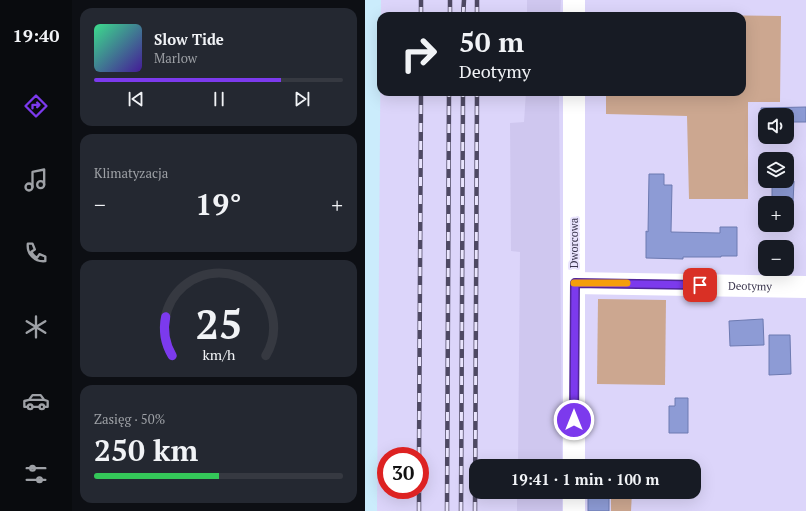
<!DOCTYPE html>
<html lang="pl">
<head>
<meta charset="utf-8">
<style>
  :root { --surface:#171b24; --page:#242831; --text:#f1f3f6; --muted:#9ea1a6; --line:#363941; --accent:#7c3aed }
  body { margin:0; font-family:"PT Serif",serif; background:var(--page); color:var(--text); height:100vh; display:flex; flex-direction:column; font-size:15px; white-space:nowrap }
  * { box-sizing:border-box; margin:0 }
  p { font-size:13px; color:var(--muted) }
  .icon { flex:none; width:22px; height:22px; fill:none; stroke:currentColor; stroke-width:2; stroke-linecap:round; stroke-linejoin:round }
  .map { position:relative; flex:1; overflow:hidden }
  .sheet { display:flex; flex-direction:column; gap:8px; padding:8px; background:#0d0f14; width:293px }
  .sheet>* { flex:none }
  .hud { position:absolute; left:12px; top:12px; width:369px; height:84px; border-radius:12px; box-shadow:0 4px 16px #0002; background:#171b24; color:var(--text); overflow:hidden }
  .fabs { position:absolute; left:393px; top:108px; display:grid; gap:8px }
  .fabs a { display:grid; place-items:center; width:36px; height:36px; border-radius:8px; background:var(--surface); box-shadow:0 4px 16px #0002; font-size:20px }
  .speed { position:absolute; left:12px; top:447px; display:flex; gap:8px; font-size:20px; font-weight:700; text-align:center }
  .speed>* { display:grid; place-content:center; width:52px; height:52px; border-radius:50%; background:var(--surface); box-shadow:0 4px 16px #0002; line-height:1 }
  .speed .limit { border:6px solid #d22; background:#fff; color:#111 }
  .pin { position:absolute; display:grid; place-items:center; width:34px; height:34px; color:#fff; margin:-17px; border-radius:8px; box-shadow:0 2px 6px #0006 }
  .me { position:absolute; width:44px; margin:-22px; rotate:0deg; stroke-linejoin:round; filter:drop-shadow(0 0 3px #0008) }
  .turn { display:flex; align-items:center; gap:14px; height:84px; padding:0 16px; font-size:18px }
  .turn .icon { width:52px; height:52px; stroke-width:2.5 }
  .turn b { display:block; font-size:28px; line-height:34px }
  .big { font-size:30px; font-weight:700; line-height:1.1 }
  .sheet .tile { flex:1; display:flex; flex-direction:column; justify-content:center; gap:6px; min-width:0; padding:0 14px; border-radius:12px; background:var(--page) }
  .sheet .dial { align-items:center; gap:0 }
  .dial svg { height:104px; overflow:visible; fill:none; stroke:var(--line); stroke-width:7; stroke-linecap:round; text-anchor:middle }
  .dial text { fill:var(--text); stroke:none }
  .song { display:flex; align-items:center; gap:12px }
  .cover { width:48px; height:48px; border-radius:6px; background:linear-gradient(135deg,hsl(150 70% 55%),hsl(260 70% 35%)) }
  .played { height:4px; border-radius:2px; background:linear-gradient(90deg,var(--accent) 75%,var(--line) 75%) }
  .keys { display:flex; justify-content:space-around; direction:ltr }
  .heat { display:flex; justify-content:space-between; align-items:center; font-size:22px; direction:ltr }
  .charge { height:6px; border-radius:3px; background:linear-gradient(90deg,#34c759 50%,var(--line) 0) }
  .trip { position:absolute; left:104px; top:459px; width:232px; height:40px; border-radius:12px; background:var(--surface); box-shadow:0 4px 16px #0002; font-weight:700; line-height:40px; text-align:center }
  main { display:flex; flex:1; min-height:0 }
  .dock { display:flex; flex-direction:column; width:72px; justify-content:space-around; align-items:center; background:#090b0e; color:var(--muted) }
  .dock .icon { width:28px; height:28px }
  .dock .selected { color:var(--accent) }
  .dock b { font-size:18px; color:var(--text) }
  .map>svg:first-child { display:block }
  .built { fill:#cfc7ef }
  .green { fill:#cca790 }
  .building { fill:#8d9bd5; stroke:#6d7ab1 }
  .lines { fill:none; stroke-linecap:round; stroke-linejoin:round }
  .street { stroke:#fff; stroke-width:22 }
  .secondary { stroke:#cbecfc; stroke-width:22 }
  .rail-casing { stroke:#4e4963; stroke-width:4.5 }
  .rail { stroke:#e9e4fd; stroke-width:3; stroke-dasharray:9; stroke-linecap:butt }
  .route-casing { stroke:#51269a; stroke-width:10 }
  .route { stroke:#7c3aed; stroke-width:7 }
  .slow { stroke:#f59e0b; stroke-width:7 }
  .labels { text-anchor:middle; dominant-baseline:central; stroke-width:4; stroke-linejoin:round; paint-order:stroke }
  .street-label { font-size:11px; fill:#3a354d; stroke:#e9e4fd }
</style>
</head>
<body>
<main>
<nav class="dock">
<b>19:40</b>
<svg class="icon selected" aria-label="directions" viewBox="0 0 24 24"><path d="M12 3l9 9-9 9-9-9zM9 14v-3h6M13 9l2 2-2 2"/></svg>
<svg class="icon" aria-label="music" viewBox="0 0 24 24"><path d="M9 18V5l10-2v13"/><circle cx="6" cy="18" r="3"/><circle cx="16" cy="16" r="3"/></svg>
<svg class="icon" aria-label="phone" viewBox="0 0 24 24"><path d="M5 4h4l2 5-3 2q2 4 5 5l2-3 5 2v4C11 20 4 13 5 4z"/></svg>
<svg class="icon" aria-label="climate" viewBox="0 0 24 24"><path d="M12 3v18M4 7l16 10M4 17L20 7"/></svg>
<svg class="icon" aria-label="car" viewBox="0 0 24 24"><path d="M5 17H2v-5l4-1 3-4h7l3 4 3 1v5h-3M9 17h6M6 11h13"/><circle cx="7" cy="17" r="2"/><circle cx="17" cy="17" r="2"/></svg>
<svg class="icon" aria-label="filters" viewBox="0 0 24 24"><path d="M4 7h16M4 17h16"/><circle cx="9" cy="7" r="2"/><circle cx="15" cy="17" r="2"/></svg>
</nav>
<section class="sheet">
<div class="tile">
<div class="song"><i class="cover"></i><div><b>Slow Tide</b><p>Marlow</p></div></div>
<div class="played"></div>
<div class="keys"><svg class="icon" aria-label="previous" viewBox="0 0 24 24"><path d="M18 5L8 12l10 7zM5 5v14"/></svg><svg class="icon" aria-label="pause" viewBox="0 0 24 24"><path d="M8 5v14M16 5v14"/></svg><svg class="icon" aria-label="next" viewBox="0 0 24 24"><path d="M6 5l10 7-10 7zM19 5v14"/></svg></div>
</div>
<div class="tile"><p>Klimatyzacja</p>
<div class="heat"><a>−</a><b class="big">19°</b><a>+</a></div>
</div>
<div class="tile dial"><svg viewBox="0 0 100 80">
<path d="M14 69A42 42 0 1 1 86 69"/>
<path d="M14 69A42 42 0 0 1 9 39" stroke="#7c3aed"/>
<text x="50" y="56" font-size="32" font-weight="700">25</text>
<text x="50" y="72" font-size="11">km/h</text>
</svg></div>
<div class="tile"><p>Zasięg · 50%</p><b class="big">250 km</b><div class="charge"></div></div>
</section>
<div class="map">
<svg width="441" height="511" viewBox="0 0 441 511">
  <rect width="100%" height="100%" fill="#dcd5fa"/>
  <!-- built -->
  <g class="built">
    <path d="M162,0H196L195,16H162Z"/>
    <path d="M161,92H194L197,466H153L155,252L146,251L145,123L159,122Z"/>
    <rect x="152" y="492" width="45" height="19"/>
  </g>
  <!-- green -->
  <g class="green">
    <path d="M243,14L416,16L415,102H383V199H324L322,116L241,114V92H377V16H243Z"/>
    <path d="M233,299L301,300L300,385L232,384Z"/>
    <path d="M246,492H267L266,511H246Z"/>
  </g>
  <!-- building -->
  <g class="building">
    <path d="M441,107V122H422V115H400V122H397L396,108Z"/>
    <path d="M284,174H299V185H307L306,232L355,233V227H372V256H356V257H318V259L281,258V231L283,232Z"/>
    <path d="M407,181H429L428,203H407Z"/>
    <path d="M398,319L399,345L365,346L364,321Z"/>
    <path d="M404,335H425L426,374L404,375Z"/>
    <path d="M310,398H323V433H304V406H310Z"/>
    <rect x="223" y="493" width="21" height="18"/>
  </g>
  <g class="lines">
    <!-- street -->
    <g class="street">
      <path d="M209,16V0"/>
      <path id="s1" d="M209,283L441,287"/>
      <path d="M209,466V92"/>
      <path d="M209,511V492"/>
    </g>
    <!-- secondary -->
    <path class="secondary" d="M1,511L5,0"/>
    <defs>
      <g id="rail">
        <path d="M56,16V0"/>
        <path d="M85,16V0"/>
        <path d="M98,16L99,0"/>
        <path d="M112,16V0"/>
        <path d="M54,456L56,92"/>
        <path d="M54,511V490"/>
        <path d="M82,511L84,92"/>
        <path d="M96,511L98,92"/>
        <path d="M110,511L112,92"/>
      </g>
    </defs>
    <!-- rail casing -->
    <use href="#rail" class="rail-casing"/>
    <!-- rail -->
    <use href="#rail" class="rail"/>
  </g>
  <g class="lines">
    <defs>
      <path id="route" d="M209,420L210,283L335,285"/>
    </defs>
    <!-- route casing -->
    <use href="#route" class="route-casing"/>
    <!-- route -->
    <use href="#route" class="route"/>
    <!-- slow -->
    <path class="slow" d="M209,283H262"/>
  </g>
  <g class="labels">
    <!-- street labels -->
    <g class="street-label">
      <text transform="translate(209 243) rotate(-90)">Dworcowa</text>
      <text stroke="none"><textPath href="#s1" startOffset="176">Deotymy</textPath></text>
    </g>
  </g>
</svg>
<div class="fabs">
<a><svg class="icon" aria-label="sound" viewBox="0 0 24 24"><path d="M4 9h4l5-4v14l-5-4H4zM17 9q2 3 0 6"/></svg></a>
<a><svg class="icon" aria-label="layers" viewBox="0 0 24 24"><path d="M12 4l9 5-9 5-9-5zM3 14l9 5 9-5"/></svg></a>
<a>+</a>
<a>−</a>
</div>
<div class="speed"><div class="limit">30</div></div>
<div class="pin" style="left:335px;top:285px;background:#d93025"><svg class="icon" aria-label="arrive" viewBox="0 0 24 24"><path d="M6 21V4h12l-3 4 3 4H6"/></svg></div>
<svg class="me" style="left:209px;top:420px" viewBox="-20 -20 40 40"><circle r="17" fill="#7c3aed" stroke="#fff" stroke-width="3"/><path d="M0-11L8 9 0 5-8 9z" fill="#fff"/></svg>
<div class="trip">19:41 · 1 min · 100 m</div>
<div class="hud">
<div class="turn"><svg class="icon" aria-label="right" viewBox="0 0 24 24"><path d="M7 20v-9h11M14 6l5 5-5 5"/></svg><div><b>50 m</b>Deotymy</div></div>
</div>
</div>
</main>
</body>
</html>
